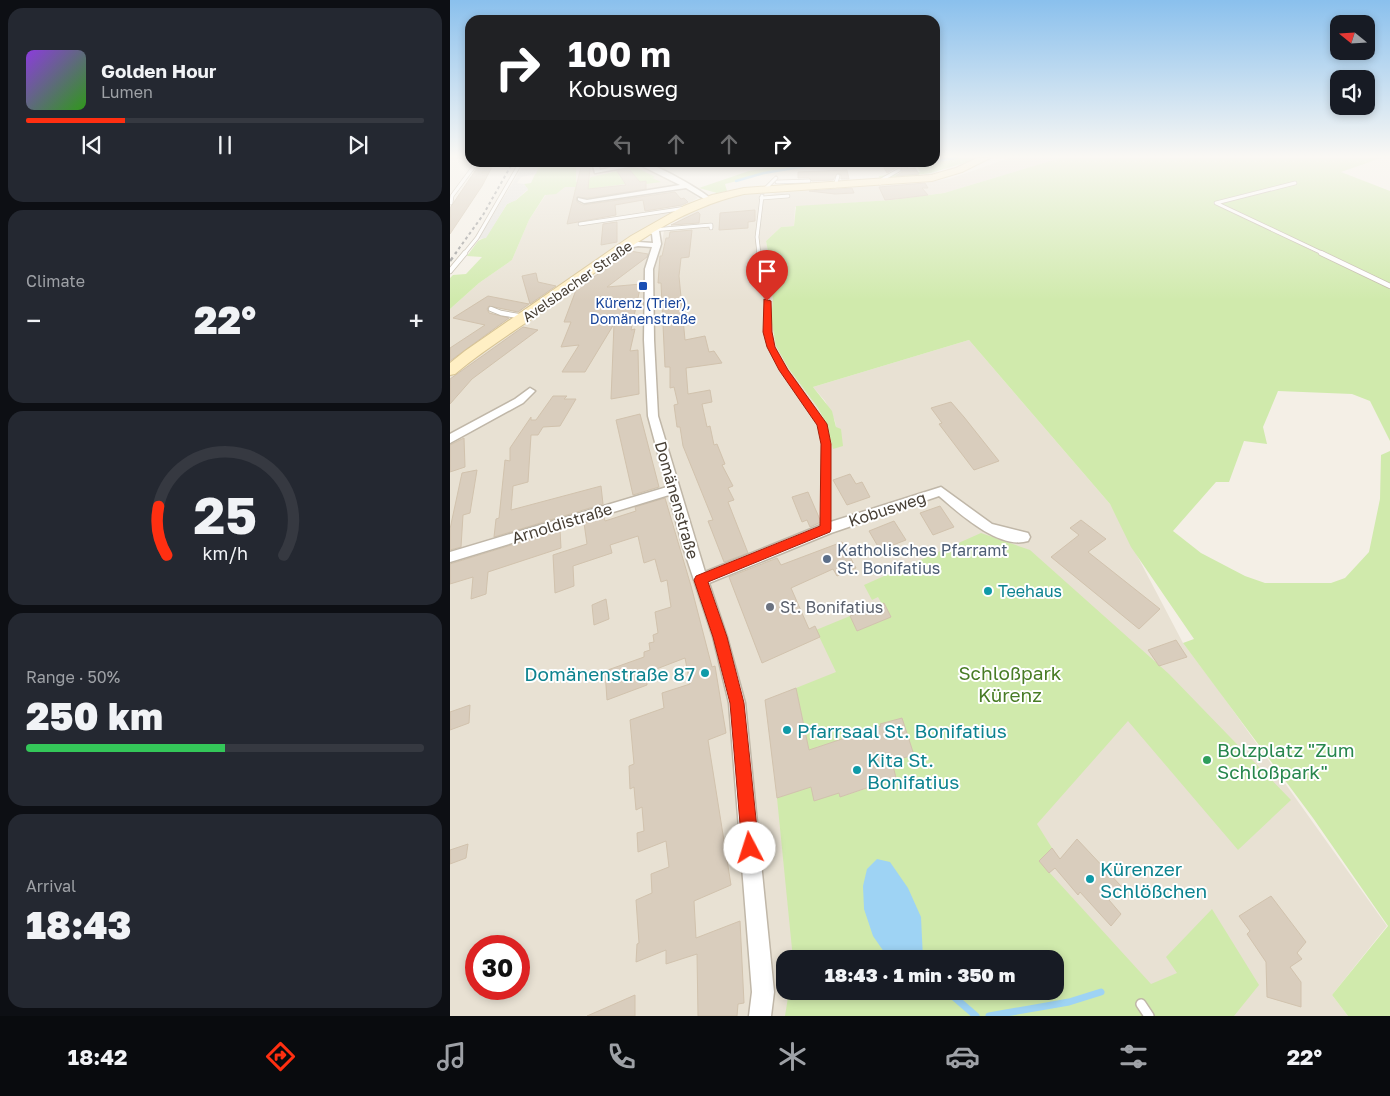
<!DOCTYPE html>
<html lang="en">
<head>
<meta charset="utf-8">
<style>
  :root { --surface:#171b24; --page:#242831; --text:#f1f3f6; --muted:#9ea1a6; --line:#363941; --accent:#ff2f11 }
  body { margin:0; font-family:"Golos Text",sans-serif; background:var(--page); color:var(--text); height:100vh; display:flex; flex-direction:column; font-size:19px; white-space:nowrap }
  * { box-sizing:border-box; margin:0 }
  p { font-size:16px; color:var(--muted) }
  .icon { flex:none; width:28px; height:28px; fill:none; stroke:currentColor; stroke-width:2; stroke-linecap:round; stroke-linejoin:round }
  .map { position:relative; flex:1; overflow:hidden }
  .drawer { display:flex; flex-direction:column; gap:8px; padding:8px; background:#0d0f14; width:450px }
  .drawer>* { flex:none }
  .hud { position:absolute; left:15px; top:15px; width:475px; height:152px; border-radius:15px; box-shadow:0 2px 8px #0003; background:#202124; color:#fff; overflow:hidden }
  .needle { width:32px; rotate:288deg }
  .controls { position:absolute; left:880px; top:15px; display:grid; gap:10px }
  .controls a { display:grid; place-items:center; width:45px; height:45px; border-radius:10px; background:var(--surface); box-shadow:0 2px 8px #0003; font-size:25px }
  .speed { position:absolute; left:15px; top:935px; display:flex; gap:10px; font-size:25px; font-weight:700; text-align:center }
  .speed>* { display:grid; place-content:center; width:65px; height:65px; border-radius:50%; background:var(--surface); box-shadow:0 2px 8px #0003; line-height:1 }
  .speed .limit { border:8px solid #d22; background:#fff; color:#111 }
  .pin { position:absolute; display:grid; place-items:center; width:42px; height:42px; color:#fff; margin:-51px -21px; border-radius:50% 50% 50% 0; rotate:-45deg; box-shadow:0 0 5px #0007 }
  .pin .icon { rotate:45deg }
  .me { position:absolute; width:55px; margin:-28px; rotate:355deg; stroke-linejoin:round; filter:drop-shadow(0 0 4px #0008) }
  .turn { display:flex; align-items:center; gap:18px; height:105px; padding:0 20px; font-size:22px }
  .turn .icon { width:65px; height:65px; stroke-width:2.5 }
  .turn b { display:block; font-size:35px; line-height:42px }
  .lanes { display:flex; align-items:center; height:48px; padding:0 20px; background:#0003; justify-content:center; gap:25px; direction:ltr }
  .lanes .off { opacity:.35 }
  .big { font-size:38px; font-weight:800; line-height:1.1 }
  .drawer .widget { flex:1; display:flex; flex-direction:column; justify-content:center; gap:8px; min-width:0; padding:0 18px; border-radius:15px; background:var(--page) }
  .drawer .dial { align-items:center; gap:0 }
  .dial svg { height:130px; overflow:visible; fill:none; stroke:var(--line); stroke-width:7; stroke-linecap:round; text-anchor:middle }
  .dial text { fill:var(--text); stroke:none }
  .song { display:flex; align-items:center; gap:15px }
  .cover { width:60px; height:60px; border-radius:8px; background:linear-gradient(135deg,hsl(270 70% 55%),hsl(110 70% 35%)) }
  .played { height:5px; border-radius:2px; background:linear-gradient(90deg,var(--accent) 25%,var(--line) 25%) }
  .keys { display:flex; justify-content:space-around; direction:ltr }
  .heat { display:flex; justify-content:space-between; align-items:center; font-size:28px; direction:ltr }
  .charge { height:8px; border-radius:4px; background:linear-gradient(90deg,#34c759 50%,var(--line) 0) }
  .trip { position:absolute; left:326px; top:950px; width:288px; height:50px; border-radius:15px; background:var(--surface); box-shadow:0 2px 8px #0003; font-weight:800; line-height:50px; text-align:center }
  .menu { display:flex; height:80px; justify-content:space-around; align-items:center; background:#090b0e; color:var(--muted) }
  .menu .icon { width:35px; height:35px }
  .menu .current { color:var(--accent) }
  .menu b { font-size:22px; color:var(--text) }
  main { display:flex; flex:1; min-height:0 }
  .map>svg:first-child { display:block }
  .residential { fill:#e8e1d3; fill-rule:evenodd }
  .green { fill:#d0eaac }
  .parking { fill:#e4e2de }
  .water { fill:#9ed3f4 }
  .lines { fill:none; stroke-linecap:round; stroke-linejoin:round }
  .stream-far1 { stroke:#9ed3f4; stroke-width:2.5 }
  .stream { stroke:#9ed3f4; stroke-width:7 }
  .building { fill:#d9cdbd; stroke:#d1c2ad }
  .service-far3-casing { stroke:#c0b7a8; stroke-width:4.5 }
  .service-far2-casing { stroke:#c0b7a8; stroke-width:6 }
  .service-far1-casing { stroke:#c0b7a8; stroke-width:8 }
  .service-casing { stroke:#c0b7a8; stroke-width:12 }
  .minor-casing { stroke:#c0b7a8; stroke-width:3 }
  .secondary-casing { stroke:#d7c393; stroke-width:2 }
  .service-far3 { stroke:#fff; stroke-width:3 }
  .service-far2 { stroke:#fff; stroke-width:4.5 }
  .service-far1 { stroke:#fff; stroke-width:5.5 }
  .service { stroke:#fff; stroke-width:9 }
  .minor { fill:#fff; fill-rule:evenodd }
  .secondary { fill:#ffefc4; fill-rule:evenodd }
  .rail-far1 { stroke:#969696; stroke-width:2; stroke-dasharray:3 3; stroke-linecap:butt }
  .rail { stroke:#969696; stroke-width:2.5; stroke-dasharray:4.5 4.5; stroke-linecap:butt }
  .route { fill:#ff2f11; stroke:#a61f0b }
  .transit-dot { fill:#1a4fb4; stroke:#fff; stroke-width:2 }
  .service-dot { fill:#5c6f8a; stroke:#fff; stroke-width:2 }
  .culture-dot { fill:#0f9aa8; stroke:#fff; stroke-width:2 }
  .worship-dot { fill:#6b7280; stroke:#fff; stroke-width:2 }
  .leisure-dot { fill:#2e9e5b; stroke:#fff; stroke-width:2 }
  .labels { text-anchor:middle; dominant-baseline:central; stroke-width:4; stroke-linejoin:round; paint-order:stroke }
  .far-street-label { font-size:14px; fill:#473f35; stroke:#fff }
  .far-transit-label { font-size:14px; fill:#164399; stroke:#fff }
  .street-label { font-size:16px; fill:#473f35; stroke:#fff }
  .service-label { font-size:16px; fill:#4e5e75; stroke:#fff; text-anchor:start }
  .culture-label { font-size:16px; fill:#0d838f; stroke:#fff; text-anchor:start }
  .worship-label { font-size:16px; fill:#5b616d; stroke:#fff; text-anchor:start }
  .near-park-label { font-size:19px; fill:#487c25; stroke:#fff }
  .near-culture-label { font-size:19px; fill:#0d838f; stroke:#fff; text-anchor:start }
  .near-leisure-label { font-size:19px; fill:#27864d; stroke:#fff; text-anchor:start }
</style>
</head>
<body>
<main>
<section class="drawer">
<div class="widget">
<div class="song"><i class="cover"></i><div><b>Golden Hour</b><p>Lumen</p></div></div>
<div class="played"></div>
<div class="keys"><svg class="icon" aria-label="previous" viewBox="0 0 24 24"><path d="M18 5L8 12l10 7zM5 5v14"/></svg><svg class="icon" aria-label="pause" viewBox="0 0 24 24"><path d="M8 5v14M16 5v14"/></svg><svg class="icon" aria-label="next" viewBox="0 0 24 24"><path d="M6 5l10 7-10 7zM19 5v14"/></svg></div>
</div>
<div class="widget"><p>Climate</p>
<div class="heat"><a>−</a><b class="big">22°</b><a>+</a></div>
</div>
<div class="widget dial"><svg viewBox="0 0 100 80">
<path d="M14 69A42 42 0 1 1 86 69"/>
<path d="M14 69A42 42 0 0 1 9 39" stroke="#ff2f11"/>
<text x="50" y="56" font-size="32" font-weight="700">25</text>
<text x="50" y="72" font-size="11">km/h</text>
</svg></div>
<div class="widget"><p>Range · 50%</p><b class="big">250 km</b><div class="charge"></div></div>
<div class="widget"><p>Arrival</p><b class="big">18:43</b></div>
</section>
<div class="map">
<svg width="940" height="1016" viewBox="0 0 940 1016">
  <rect width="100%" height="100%" fill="#f4efe6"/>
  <!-- residential -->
  <g class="residential">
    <path d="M559,158H610L494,193L442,200L345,207L344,226L331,227L316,241L320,262L318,270L316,271L323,299L322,332L339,369L368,408L376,423L381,444L386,427L385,421L375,401L363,387L519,340L660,504L733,643L767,688L937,926L882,995L898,1016H0V376L24,356L115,297L176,252L186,247H211L214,231L246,208L286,196L315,193L314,197L325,193L477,182L499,179ZM26,946H69V989H26ZM335,959H605V991H335Z"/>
    <path d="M117,163H234L204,173L239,190L248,198L188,232L0,367V309L29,283L62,260L79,220Z"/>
  </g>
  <!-- green -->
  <g class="green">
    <path d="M485,158H530L481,173L430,180L429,176L470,172L467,166L460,167L458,163H451L485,162Z"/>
    <path d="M610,158H931L891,172L940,191V285L765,203L867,178L763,203L940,288V441L920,401L902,394L828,391L813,427L817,444L794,441L779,482H766L723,531L751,553L795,576L815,583H881L895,578L919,552L930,499L931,455L940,451V1016H898L882,995L938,926L863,818L733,643L744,639L681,547L660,504L519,340L363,387L382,411L386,427L391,429L393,446L383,449L376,423L368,408L339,369L326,346L321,319L323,299L316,271L318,270L320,262L316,241L331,227L344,226L346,206L442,200L494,193Z"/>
    <path d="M352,162L407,163L337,168L275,184L277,191L267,193L249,188L299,171Z"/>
    <path d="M90,163H142V165L126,167V182L139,180L141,177L168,171L183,174L178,167L187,166L186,167L205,177L202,178L211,182L196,184V181L124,191L126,187H115L106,194L95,195L79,220L62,260L29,283L0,309V278L3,275L16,274L32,257L17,256L28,241L36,237L57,204L66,200L78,190L74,184L81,183Z"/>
    <path d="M531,533L580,550L719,674L841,800L788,850L678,721L587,824L602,848L589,861L701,984L727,973L716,957L762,909L809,985L784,1016H335L339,991H605V959H343L327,798L361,787L389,793L390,797L446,779L442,761L464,755L452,718L431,724L433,729H422L400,736L401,739L390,740L367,747L361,759L346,688L386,672L366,630L400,616L407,631L441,617L434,603L432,604L428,597L422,600L414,585Z"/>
  </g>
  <!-- parking -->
  <path class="parking" d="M75,163H90L86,174L71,177L67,183L74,184L78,189L66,200L57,204L36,238L28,239Z"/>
  <!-- water -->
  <path class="water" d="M427,859L440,862L458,888L471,917L473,959H439L423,936L414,909L413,886L417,869Z"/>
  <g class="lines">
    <!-- stream-far1 -->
    <g class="stream-far1">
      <path d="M485,161L507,158"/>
      <path d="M286,181L314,173L368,164L382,166L446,162"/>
    </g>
    <!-- stream -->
    <g class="stream">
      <path d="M497,991L526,1016"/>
      <path d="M539,1016L619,1002L651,992"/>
    </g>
  </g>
  <!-- building -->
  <g class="building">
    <path d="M456,165L458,169L465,168L469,174L446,176L452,172L451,167H447L437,173L433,166Z"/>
    <path d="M42,167L32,186L0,234V208L27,168Z"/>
    <path d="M131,167L140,168L138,189L176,185L167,171L179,169L190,182L196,181V189L137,198L127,197V202L133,205L225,192L231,199L234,198L238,202L232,205L195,211L193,200L165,205L166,215L117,224Z"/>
    <path d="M397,170L399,179H391V175L388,173L383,180L362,181L359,178H348V172Z"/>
    <path d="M475,183L478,188H472L478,195L454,198L435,200L429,187Z"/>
    <path d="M402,188L404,193L385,194L359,191Z"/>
    <path d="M305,210V221L298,222V228L269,230L270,213Z"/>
    <path d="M248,212L250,214L249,223L221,225Z"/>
    <path d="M167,222V242L151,245L153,224Z"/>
    <path d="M242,230L239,257L231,258L229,276L235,340L255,336L259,352L264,351L272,363L236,368L238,394L260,390L262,402L252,404L257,427L260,426L264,445L267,444L275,464L272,465L283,486L278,488L284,500L278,502L298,553L274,562L258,521L263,520L233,446L230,427H227L224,405L228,404L224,387L220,388V367H215L211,283H208L210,256H212L216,238H219L220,232Z"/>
    <path d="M180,251L198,254L197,257L157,287L191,284L181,330L185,329L180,351L188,350L189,394L161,399L164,324L135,372H112L129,345L111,347L121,322H114L126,290Z"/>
    <path d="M86,273L88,282L106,286L80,304L72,276Z"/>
    <path d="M38,296L79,304L68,312L39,306L37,309L39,313L59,318L0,361V348L35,325L3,318Z"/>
    <path d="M73,327L88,330L22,379L0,404V379Z"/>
    <path d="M103,396H117L114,399H126L110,426L93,427L88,435H81L78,482L63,486L61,510L151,486L153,504L44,537L46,519L49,518L55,460L60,461V448L81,417V420H86Z"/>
    <path d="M501,402L514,417L549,461L524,470L489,424L492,423L481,408Z"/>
    <path d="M190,414L209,487L183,495L166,420Z"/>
    <path d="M14,438L15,467L0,472V445Z"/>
    <path d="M27,470L20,513L13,515L11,547L0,550V529L12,473Z"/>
    <path d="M400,474L406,484L412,482L420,497L397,505L383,480Z"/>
    <path d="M358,492L371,522L360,527L357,520L352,522L342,497Z"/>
    <path d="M215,498L241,586L262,667L265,666L276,733L258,740L281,885L244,901L246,938L290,921L294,1003L288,1004L287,1016H248L247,954L216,964V950L186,962L187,944L189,943L186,900L202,893L201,874L219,867L216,841L188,852L187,833L194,831L192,807L186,810L184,787L180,789L179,766L184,764L180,720L214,708L212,693L240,684L235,658L196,673L197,685L157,700L155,671L194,657V652L200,650L199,643L204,642L203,635L208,633L205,612L221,607L217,580L211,582L205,559L194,563L188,536L160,545L162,553L123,566L124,586L105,593L103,555L137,544L134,523L154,517L155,521L186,511L185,507Z"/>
    <path d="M490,506L504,527L483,535L470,513Z"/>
    <path d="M631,520L656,539L638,552L710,609L689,629L601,557L629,535L620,528Z"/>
    <path d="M444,521L456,540L430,550L419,531Z"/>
    <path d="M110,530L111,548L38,572L36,594L21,599L23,577L0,584V564Z"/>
    <path d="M392,542L406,568L387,576L383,569L341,588L359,629L365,626L370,637L312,663L279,577L327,558L331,565Z"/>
    <path d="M156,599L159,619L144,625L142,605Z"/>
    <path d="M434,603L441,617L407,631L400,616Z"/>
    <path d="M726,640L737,657L709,666L698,650Z"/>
    <path d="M346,688L359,750L431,726L430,724L452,718L464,755L442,761L446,778L390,797L389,793L364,801L361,787L327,798L315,700Z"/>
    <path d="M20,705L19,723L0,730V712Z"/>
    <path d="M627,839L671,886L659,900L671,914L661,926L630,892L628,895L605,868L599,873L589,861L602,848L610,859Z"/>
    <path d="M18,844L16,858L0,864V850Z"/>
    <path d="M821,896L856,942L847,953L852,959L840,967L851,982V1007L817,997L816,962L797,934L800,931L789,916Z"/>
    <path d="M185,995V1016H137Z"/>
  </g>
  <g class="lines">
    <defs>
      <g id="service-far3">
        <path d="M327,182L359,181"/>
        <path d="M430,183L433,179L449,170"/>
        <path d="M845,183L766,203L874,254"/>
        <path d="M385,186L388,176"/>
        <path d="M314,190L326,178"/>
        <path d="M311,198L338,196"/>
        <path d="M1,203L2,196L25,165L56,162"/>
        <path d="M130,224L236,208"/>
        <path d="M202,230L261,225V228"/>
        <path d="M14,254L27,238L71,162"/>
        <path d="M309,254L307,237L312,196"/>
      </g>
      <g id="service-far2">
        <path d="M309,253L317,301L318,332L321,347L340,378"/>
        <path d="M871,253L940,286"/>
        <path d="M0,271L15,253"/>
        <path d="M41,309L51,313L74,317"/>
      </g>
      <path id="service-far1" d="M339,377L372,424L376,444V529"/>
      <path id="service" d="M691,1004L699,1016"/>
      <g id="minor">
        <path d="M142,162H148L150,170C163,167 178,161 192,162C204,163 252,190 261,199L256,200L236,188L134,203L128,200V198L137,200L230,185L190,165L145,173Z"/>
        <path d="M198,228L209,231L211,244L203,269L204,340L208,416L255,572L371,525L491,487L542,524L578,533L580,537L578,541C549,550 509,513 489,496L381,533L259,583L277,637L295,703L324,992L321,1016H299L302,992L279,703L263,637L233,547L219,495L0,562V552L217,487L198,416L194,340L195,269L202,247L188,246L175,249L171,247L188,242L203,243L202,234L198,232Z"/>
        <path d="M80,388L85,391L73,403L0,443V434L65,399Z"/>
      </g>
      <path id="secondary" d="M527,158H540L512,172L482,181L294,194C216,212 161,262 98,307C67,330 34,349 5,374L0,375V363L15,351L181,236L234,206L262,195L294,188L481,175L506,168Z"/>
    </defs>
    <!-- service-far3 casing -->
    <use href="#service-far3" class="service-far3-casing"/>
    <!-- service-far2 casing -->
    <use href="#service-far2" class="service-far2-casing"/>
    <!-- service-far1 casing -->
    <use href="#service-far1" class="service-far1-casing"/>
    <!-- service casing -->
    <use href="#service" class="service-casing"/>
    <!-- minor casing -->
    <use href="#minor" class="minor-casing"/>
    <!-- secondary casing -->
    <use href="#secondary" class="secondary-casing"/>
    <!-- service-far3 -->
    <use href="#service-far3" class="service-far3"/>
    <!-- service-far2 -->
    <use href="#service-far2" class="service-far2"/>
    <!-- service-far1 -->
    <use href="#service-far1" class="service-far1"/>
    <!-- service -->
    <use href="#service" class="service"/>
    <!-- minor -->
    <use href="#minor" class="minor"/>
    <!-- secondary -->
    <use href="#secondary" class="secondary"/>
    <!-- rail-far1 -->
    <path class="rail-far1" d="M5,254L33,215L63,162"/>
    <!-- rail -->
    <path class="rail" d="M0,261L6,253"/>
  </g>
  <!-- sky -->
  <linearGradient id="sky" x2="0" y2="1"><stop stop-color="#8ac0ed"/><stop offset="0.52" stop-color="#faf8f4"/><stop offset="1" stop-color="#faf8f4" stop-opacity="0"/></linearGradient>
  <rect width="940" height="301" fill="url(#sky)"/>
  <!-- route -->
  <path class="route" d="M314,299L321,301L322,332L325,347L338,370L377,424L381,444V529L380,532L258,582L277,637L294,703L309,848L306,854L300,857L294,854L292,848L280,703L263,637L244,580L246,576L370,526L371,444L367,425L329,370L317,347L313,332Z"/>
  <!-- markers -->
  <rect class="transit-dot" x="188" y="281" width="10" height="10" rx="2.5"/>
  <circle class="service-dot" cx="377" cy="559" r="5"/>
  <g class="culture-dot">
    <circle cx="538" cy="591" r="5"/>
    <circle cx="255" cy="673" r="5"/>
    <circle cx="337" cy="730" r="5"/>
    <circle cx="407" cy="770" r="5"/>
    <circle cx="640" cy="879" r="5"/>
  </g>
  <circle class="worship-dot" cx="320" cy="607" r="5"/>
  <circle class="leisure-dot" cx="757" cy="760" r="5"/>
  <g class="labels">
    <!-- far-street labels -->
    <g class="far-street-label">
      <text transform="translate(127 281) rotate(-35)">Avelsbacher Straße</text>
    </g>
    <!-- far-transit labels -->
    <g class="far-transit-label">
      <text x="193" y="302">Kürenz (Trier),<tspan x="193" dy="16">Domänenstraße</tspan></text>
    </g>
    <!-- street labels -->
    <g class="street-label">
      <text transform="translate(227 500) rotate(74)">Domänenstraße</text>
      <text transform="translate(437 509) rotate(-18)">Kobusweg</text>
      <text transform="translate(112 523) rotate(-17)">Arnoldistraße</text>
    </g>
    <!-- service labels -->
    <g class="service-label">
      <text x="387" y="550">Katholisches Pfarramt<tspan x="387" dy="18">St. Bonifatius</tspan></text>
    </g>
    <!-- culture labels -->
    <g class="culture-label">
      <text x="548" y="591">Teehaus</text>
    </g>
    <!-- worship labels -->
    <g class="worship-label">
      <text x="330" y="607">St. Bonifatius</text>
    </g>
    <!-- near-park labels -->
    <g class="near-park-label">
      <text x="560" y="672">Schloßpark<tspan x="560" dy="22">Kürenz</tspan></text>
    </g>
    <!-- near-culture labels -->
    <g class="near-culture-label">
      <text x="245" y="673" text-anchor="end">Domänenstraße 87</text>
      <text x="347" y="730">Pfarrsaal St. Bonifatius</text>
      <text x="417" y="759">Kita St.<tspan x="417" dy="22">Bonifatius</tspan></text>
      <text x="650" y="868">Kürenzer<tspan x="650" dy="22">Schlößchen</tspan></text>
    </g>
    <!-- near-leisure labels -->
    <g class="near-leisure-label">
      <text x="767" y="749">Bolzplatz "Zum<tspan x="767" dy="22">Schloßpark"</tspan></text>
    </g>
  </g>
</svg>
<div class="controls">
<a><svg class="needle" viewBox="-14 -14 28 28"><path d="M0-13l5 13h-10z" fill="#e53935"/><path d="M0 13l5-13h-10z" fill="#9ea1a6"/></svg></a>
<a><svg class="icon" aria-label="sound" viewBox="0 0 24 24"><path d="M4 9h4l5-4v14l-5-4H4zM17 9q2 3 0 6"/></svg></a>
</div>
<div class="speed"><div class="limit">30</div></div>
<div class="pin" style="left:317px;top:301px;background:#d93025"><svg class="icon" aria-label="arrive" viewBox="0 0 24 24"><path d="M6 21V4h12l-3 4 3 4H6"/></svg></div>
<svg class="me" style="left:300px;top:848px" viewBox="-20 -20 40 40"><circle r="19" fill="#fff"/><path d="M0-13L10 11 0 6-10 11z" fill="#ff2f11"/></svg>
<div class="trip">18:43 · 1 min · 350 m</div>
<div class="hud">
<div class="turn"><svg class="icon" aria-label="right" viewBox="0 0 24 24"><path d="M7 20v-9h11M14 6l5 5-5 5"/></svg><div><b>100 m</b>Kobusweg</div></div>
<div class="lanes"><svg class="icon off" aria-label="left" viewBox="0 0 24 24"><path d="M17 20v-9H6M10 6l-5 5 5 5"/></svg><svg class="icon off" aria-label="ahead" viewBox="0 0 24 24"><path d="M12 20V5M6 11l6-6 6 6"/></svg><svg class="icon off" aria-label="ahead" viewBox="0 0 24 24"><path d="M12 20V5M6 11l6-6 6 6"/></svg><svg class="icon" aria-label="right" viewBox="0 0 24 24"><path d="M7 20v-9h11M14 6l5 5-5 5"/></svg></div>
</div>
</div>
</main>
<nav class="menu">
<b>18:42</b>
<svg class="icon current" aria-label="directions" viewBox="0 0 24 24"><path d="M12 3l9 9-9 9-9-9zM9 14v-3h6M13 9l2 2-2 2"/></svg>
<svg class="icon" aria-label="music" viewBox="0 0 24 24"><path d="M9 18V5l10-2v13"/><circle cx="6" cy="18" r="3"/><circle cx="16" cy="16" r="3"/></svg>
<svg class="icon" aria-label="phone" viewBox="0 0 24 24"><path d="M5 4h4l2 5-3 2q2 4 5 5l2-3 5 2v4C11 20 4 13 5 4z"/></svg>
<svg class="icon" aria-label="climate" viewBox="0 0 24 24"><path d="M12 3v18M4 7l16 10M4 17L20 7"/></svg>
<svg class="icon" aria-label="car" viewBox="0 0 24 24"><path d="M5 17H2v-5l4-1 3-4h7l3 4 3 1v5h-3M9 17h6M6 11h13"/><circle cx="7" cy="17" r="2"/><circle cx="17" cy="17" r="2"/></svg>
<svg class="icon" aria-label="filters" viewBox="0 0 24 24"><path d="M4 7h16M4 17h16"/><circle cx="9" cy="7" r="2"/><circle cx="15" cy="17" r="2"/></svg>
<b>22°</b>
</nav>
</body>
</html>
